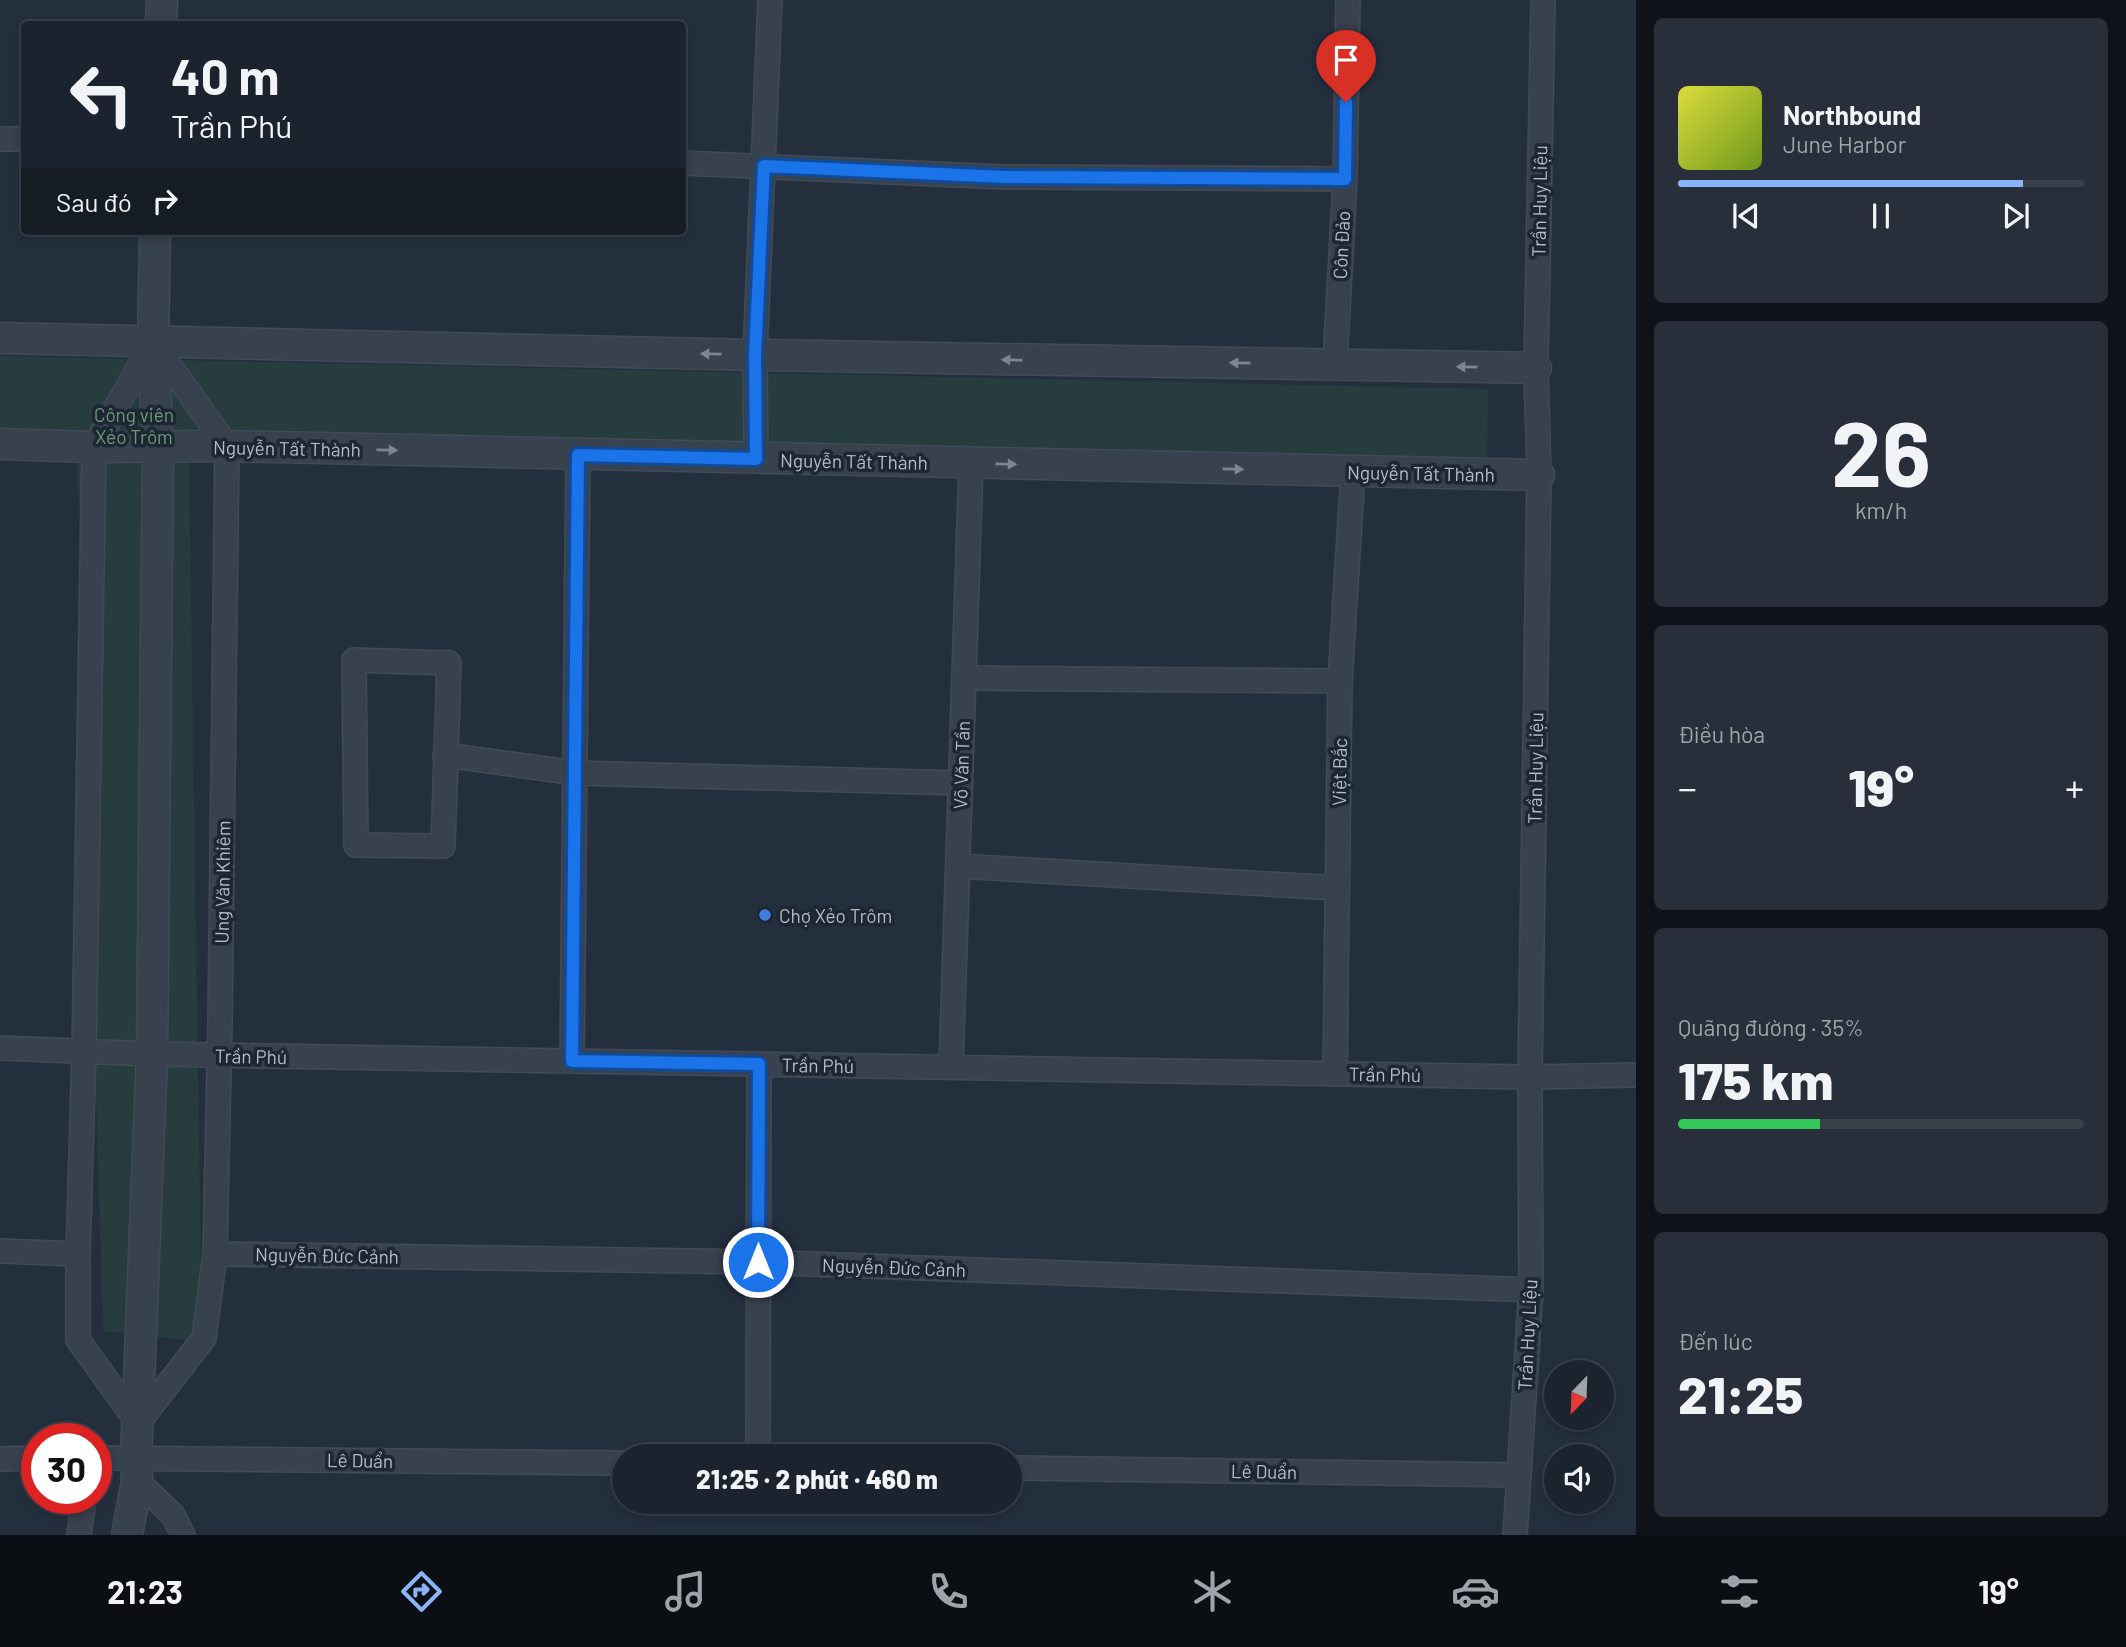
<!DOCTYPE html>
<html lang="vi">
<head>
<meta charset="utf-8">
<style>
  :root { --surface:#1b232e; --page:#282f3a; --text:#f1f3f6; --muted:#a0a4aa; --line:#39404a; --accent:#8ab4f8 }
  body { margin:0; font-family:Barlow,sans-serif; background:var(--page); color:var(--text); height:100vh; display:flex; flex-direction:column; font-size:26px; white-space:nowrap }
  * { box-sizing:border-box; margin:0 }
  p { font-size:23px; color:var(--muted) }
  .icon { flex:none; width:38px; height:38px; fill:none; stroke:currentColor; stroke-width:2; stroke-linecap:round; stroke-linejoin:round }
  .map { position:relative; flex:1; overflow:hidden }
  .drawer { display:flex; flex-direction:column; gap:18px; padding:18px; background:#0f1319; width:490px }
  .drawer>* { flex:none }
  .hud { position:absolute; left:21px; top:21px; width:665px; height:214px; border-radius:7px; box-shadow:0 4px 10px #0003,0 0 0 2px var(--line); background:#1b232e; color:var(--text); overflow:hidden }
  .needle { width:46px; rotate:203deg }
  .controls { position:absolute; left:1544px; top:1360px; display:grid; gap:14px }
  .controls a { display:grid; place-items:center; width:70px; height:70px; border-radius:50%; background:var(--surface); box-shadow:0 4px 10px #0003,0 0 0 2px var(--line); font-size:35px }
  .speed { position:absolute; left:21px; top:1423px; display:flex; gap:14px; font-size:35px; font-weight:700; text-align:center }
  .speed>* { display:grid; place-content:center; width:91px; height:91px; border-radius:50%; background:var(--surface); box-shadow:0 4px 10px #0003,0 0 0 2px var(--line); line-height:1 }
  .speed .limit { border:10px solid #d22; background:#fff; color:#111 }
  .pin { position:absolute; display:grid; place-items:center; width:60px; height:60px; color:#fff; margin:-72px -30px; border-radius:50% 50% 50% 0; rotate:-45deg; box-shadow:0 0 7px #0007 }
  .pin .icon { rotate:45deg }
  .me { position:absolute; width:77px; margin:-38px; rotate:0deg; stroke-linejoin:round; filter:drop-shadow(0 0 5px #0008) }
  .turn { display:flex; align-items:center; gap:24px; height:147px; padding:0 35px; font-size:32px }
  .turn .icon { width:91px; height:91px; stroke-width:2.5 }
  .turn b { display:block; font-size:49px; line-height:60px }
  .then { display:flex; align-items:center; height:66px; padding:0 35px; background:#0003; gap:14px; font-size:26px }
  .big { font-size:52px; font-weight:800; line-height:1.1 }
  .drawer .card { flex:1; display:flex; flex-direction:column; justify-content:center; gap:10px; min-width:0; padding:0 24px; border-radius:10px; background:var(--page) }
  .drawer .dial { align-items:center; gap:0 }
  .dial b { font-size:91px; line-height:1 }
  .song { display:flex; align-items:center; gap:21px }
  .cover { width:84px; height:84px; border-radius:10px; background:linear-gradient(135deg,hsl(60 70% 55%),hsl(80 70% 35%)) }
  .played { height:7px; border-radius:4px; background:linear-gradient(90deg,var(--accent) 85%,var(--line) 85%) }
  .keys { display:flex; justify-content:space-around; direction:ltr }
  .heat { display:flex; justify-content:space-between; align-items:center; font-size:38px; direction:ltr }
  .charge { height:10px; border-radius:5px; background:linear-gradient(90deg,#34c759 35%,var(--line) 0) }
  .trip { position:absolute; left:612px; top:1444px; width:410px; height:70px; border-radius:35px; background:var(--surface); box-shadow:0 4px 10px #0003,0 0 0 2px var(--line); font-weight:800; line-height:70px; text-align:center }
  .tabs { display:flex; height:112px; justify-content:space-around; align-items:center; background:#0b0e12; color:var(--muted) }
  .tabs .icon { width:49px; height:49px }
  .tabs .active { color:var(--accent) }
  .tabs b { font-size:32px; color:var(--text) }
  main { display:flex; flex:1; min-height:0 }
  .map>svg:first-child { display:block }
  .green { fill:#263c3f }
  .lines { fill:none; stroke-linecap:round; stroke-linejoin:round }
  .minor-casing { stroke:#414a57; stroke-width:26 }
  .tertiary-casing { stroke:#414a57; stroke-width:33 }
  .minor { stroke:#38414e; stroke-width:23 }
  .tertiary { stroke:#38414e; stroke-width:30 }
  .oneway { fill:#7c8592 }
  .route-casing { stroke:#114b97; stroke-width:18 }
  .route { stroke:#1a73e8; stroke-width:12 }
  .shop-dot { fill:#3f7fe0; stroke:#1d2633; stroke-width:2.5 }
  .labels { text-anchor:middle; dominant-baseline:central; stroke-width:7; stroke-linejoin:round; paint-order:stroke }
  .street-label { font-size:19px; fill:#b4bcc9; stroke:#1d2633 }
  .park-label { font-size:19px; fill:#6b9a76; stroke:#1d2633 }
  .poi-label { font-size:19px; fill:#b4bcc9; stroke:#1d2633; text-anchor:start }
</style>
</head>
<body>
<main>
<div class="map">
<svg width="1636" height="1535" viewBox="0 0 1636 1535">
  <rect width="100%" height="100%" fill="#242f3e"/>
  <!-- green -->
  <path class="green" d="M0,356L1488,389L1487,487L189,459L202,1342L103,1331L77,456L0,454Z"/>
  <g class="lines">
    <defs>
      <g id="minor">
        <path d="M0,139H24"/>
        <path d="M682,163L1005,177L1345,179"/>
        <path d="M153,342L227,446L220,1022L215,1254L204,1338L138,1423L78,1340V1254L84,1052L94,447Z"/>
        <path d="M1335,365L1345,179L1348,0"/>
        <path d="M756,459L755,355L770,0"/>
        <path d="M354,660L449,663L443,846L356,845Z"/>
        <path d="M964,678L1340,681"/>
        <path d="M445,755L575,773L961,783"/>
        <path d="M958,866L1337,888"/>
        <path d="M0,1048L152,1054L1530,1077L1636,1075"/>
        <path d="M572,1061L578,455"/>
        <path d="M951,1067L971,464"/>
        <path d="M1335,1073L1340,681L1353,471"/>
        <path d="M0,1251L78,1254"/>
        <path d="M215,1254L758,1262L1531,1290"/>
        <path d="M758,1456L759,1064"/>
        <path d="M96,1458L625,1463"/>
        <path d="M0,1459L37,1458"/>
        <path d="M1010,1468L1517,1475"/>
        <path d="M137,1481L173,1515L183,1535"/>
        <path d="M79,1535L84,1498"/>
        <path d="M1515,1535L1531,1290L1530,1077L1539,475L1536,368L1543,0"/>
      </g>
      <g id="tertiary">
        <path d="M161,24L162,0"/>
        <path d="M0,338L755,355L1536,368"/>
        <path d="M0,444L94,447L227,446L1539,475"/>
        <path d="M127,1535L137,1481L136,1457L152,1054L158,447L153,342L155,231"/>
      </g>
    </defs>
    <!-- minor casing -->
    <use href="#minor" class="minor-casing"/>
    <!-- tertiary casing -->
    <use href="#tertiary" class="tertiary-casing"/>
    <!-- minor -->
    <use href="#minor" class="minor"/>
    <!-- tertiary -->
    <use href="#tertiary" class="tertiary"/>
  </g>
  <!-- one-way arrows -->
  <defs><path id="oneway-solid" d="M-6-.8H1V-3.2L6.5 0L1 3.2V.8H-6Z" transform="scale(1.75)"/></defs>
  <g class="oneway">
    <use href="#oneway-solid" transform="translate(711 354) rotate(-179)"/>
    <use href="#oneway-solid" transform="translate(1012 360) rotate(-179)"/>
    <use href="#oneway-solid" transform="translate(1240 363) rotate(-179)"/>
    <use href="#oneway-solid" transform="translate(1467 367) rotate(-179)"/>
    <use href="#oneway-solid" transform="translate(387 450) rotate(1)"/>
    <use href="#oneway-solid" transform="translate(1006 464) rotate(1)"/>
    <use href="#oneway-solid" transform="translate(1233 469) rotate(1)"/>
  </g>
  <g class="lines">
    <defs>
      <path id="route" d="M758,1262L759,1064L572,1061L578,455L756,459L755,355L764,166L1005,177L1345,179L1346,102"/>
    </defs>
    <!-- route casing -->
    <use href="#route" class="route-casing"/>
    <!-- route -->
    <use href="#route" class="route"/>
  </g>
  <!-- markers -->
  <circle class="shop-dot" cx="765" cy="915" r="7"/>
  <g class="labels">
    <!-- street labels -->
    <g class="street-label">
      <text transform="translate(1539 201) rotate(-89)">Trần Huy Liệu</text>
      <text transform="translate(1341 245) rotate(-87)">Côn Đảo</text>
      <text transform="translate(287 448) rotate(1)">Nguyễn Tất Thành</text>
      <text transform="translate(854 461) rotate(1)">Nguyễn Tất Thành</text>
      <text transform="translate(1421 473) rotate(1)">Nguyễn Tất Thành</text>
      <text transform="translate(961 765) rotate(-88)">Võ Văn Tần</text>
      <text transform="translate(1535 768) rotate(-89)">Trần Huy Liệu</text>
      <text transform="translate(1339 772) rotate(-89)">Việt Bắc</text>
      <text transform="translate(222 882) rotate(-89)">Ung Văn Khiêm</text>
      <text transform="translate(251 1056) rotate(1)">Trần Phú</text>
      <text transform="translate(818 1065) rotate(1)">Trần Phú</text>
      <text transform="translate(1385 1074) rotate(1)">Trần Phú</text>
      <text transform="translate(327 1255) rotate(1)">Nguyễn Đức Cảnh</text>
      <text transform="translate(894 1267) rotate(2)">Nguyễn Đức Cảnh</text>
      <text transform="translate(1527 1335) rotate(-87)">Trần Huy Liệu</text>
      <text transform="translate(360 1460) rotate(1)">Lê Duẩn</text>
      <text transform="translate(1264 1471) rotate(1)">Lê Duẩn</text>
    </g>
    <!-- park labels -->
    <g class="park-label">
      <text x="134" y="414">Công viên<tspan x="134" dy="22">Xẻo Trôm</tspan></text>
    </g>
    <!-- poi labels -->
    <g class="poi-label">
      <text x="779" y="915">Chợ Xẻo Trôm</text>
    </g>
  </g>
</svg>
<div class="controls">
<a><svg class="needle" viewBox="-14 -14 28 28"><path d="M0-13l5 13h-10z" fill="#e53935"/><path d="M0 13l5-13h-10z" fill="#a0a4aa"/></svg></a>
<a><svg class="icon" aria-label="sound" viewBox="0 0 24 24"><path d="M4 9h4l5-4v14l-5-4H4zM17 9q2 3 0 6"/></svg></a>
</div>
<div class="speed"><div class="limit">30</div></div>
<div class="pin" style="left:1346px;top:102px;background:#d93025"><svg class="icon" aria-label="arrive" viewBox="0 0 24 24"><path d="M6 21V4h12l-3 4 3 4H6"/></svg></div>
<svg class="me" style="left:758px;top:1262px" viewBox="-20 -20 40 40"><circle r="17" fill="#1a73e8" stroke="#fff" stroke-width="3"/><path d="M0-11L8 9 0 5-8 9z" fill="#fff"/></svg>
<div class="trip">21:25 · 2 phút · 460 m</div>
<div class="hud">
<div class="turn"><svg class="icon" aria-label="left" viewBox="0 0 24 24"><path d="M17 20v-9H6M10 6l-5 5 5 5"/></svg><div><b>40 m</b>Trần Phú</div></div>
<div class="then">Sau đó<svg class="icon" aria-label="right" viewBox="0 0 24 24"><path d="M7 20v-9h11M14 6l5 5-5 5"/></svg></div>
</div>
</div>
<section class="drawer">
<div class="card">
<div class="song"><i class="cover"></i><div><b>Northbound</b><p>June Harbor</p></div></div>
<div class="played"></div>
<div class="keys"><svg class="icon" aria-label="previous" viewBox="0 0 24 24"><path d="M18 5L8 12l10 7zM5 5v14"/></svg><svg class="icon" aria-label="pause" viewBox="0 0 24 24"><path d="M8 5v14M16 5v14"/></svg><svg class="icon" aria-label="next" viewBox="0 0 24 24"><path d="M6 5l10 7-10 7zM19 5v14"/></svg></div>
</div>
<div class="card dial"><b>26</b><p>km/h</p></div>
<div class="card"><p>Điều hòa</p>
<div class="heat"><a>−</a><b class="big">19°</b><a>+</a></div>
</div>
<div class="card"><p>Quãng đường · 35%</p><b class="big">175 km</b><div class="charge"></div></div>
<div class="card"><p>Đến lúc</p><b class="big">21:25</b></div>
</section>
</main>
<nav class="tabs">
<b>21:23</b>
<svg class="icon active" aria-label="directions" viewBox="0 0 24 24"><path d="M12 3l9 9-9 9-9-9zM9 14v-3h6M13 9l2 2-2 2"/></svg>
<svg class="icon" aria-label="music" viewBox="0 0 24 24"><path d="M9 18V5l10-2v13"/><circle cx="6" cy="18" r="3"/><circle cx="16" cy="16" r="3"/></svg>
<svg class="icon" aria-label="phone" viewBox="0 0 24 24"><path d="M5 4h4l2 5-3 2q2 4 5 5l2-3 5 2v4C11 20 4 13 5 4z"/></svg>
<svg class="icon" aria-label="climate" viewBox="0 0 24 24"><path d="M12 3v18M4 7l16 10M4 17L20 7"/></svg>
<svg class="icon" aria-label="car" viewBox="0 0 24 24"><path d="M5 17H2v-5l4-1 3-4h7l3 4 3 1v5h-3M9 17h6M6 11h13"/><circle cx="7" cy="17" r="2"/><circle cx="17" cy="17" r="2"/></svg>
<svg class="icon" aria-label="filters" viewBox="0 0 24 24"><path d="M4 7h16M4 17h16"/><circle cx="9" cy="7" r="2"/><circle cx="15" cy="17" r="2"/></svg>
<b>19°</b>
</nav>
</body>
</html>
